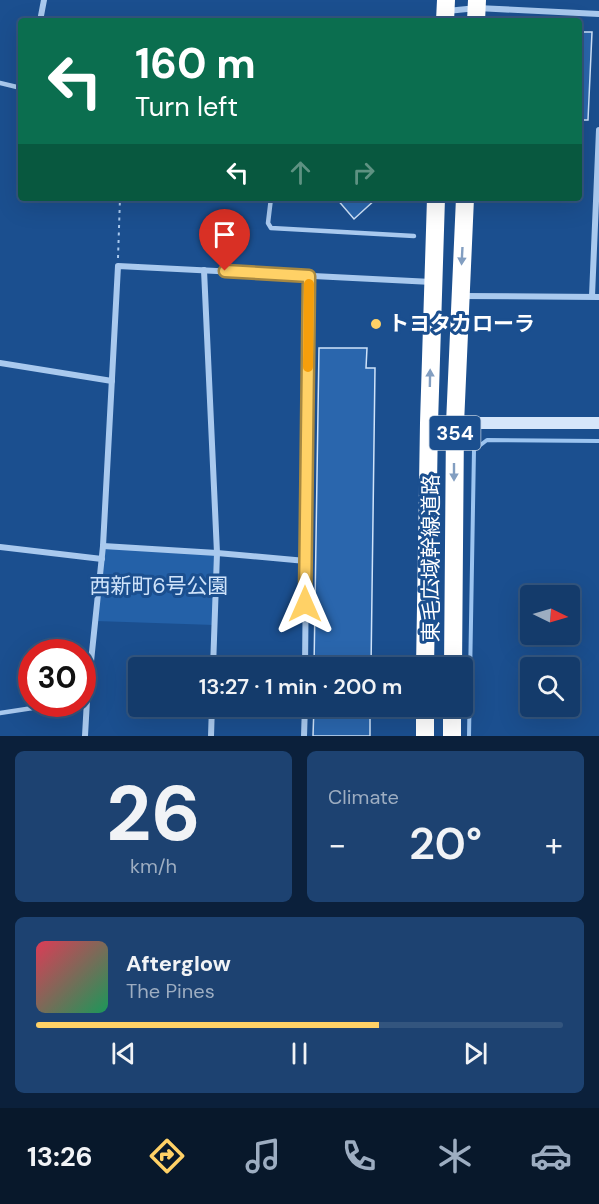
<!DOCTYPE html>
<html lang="en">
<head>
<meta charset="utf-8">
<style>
  :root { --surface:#143b6b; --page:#1d4271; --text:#f1f3f6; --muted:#9dadc1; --line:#33557e; --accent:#ffd166 }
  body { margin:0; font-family:"DM Sans","Noto Sans JP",sans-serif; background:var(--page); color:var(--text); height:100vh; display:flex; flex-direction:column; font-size:22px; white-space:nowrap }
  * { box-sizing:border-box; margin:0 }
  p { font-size:20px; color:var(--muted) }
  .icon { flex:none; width:33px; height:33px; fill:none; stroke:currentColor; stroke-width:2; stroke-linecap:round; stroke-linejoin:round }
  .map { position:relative; height:736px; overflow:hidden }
  .drawer { display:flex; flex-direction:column; gap:15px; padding:15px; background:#0b203b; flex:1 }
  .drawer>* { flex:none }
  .guide { position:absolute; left:18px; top:18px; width:564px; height:183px; border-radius:6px; box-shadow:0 6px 24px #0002,0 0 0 2px var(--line); background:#0b6e4f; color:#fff; overflow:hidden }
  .needle { width:39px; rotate:95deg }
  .fabs { position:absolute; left:520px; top:585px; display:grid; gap:12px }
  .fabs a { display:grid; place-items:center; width:60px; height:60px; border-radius:6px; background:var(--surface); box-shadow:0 6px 24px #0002,0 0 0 2px var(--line); font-size:30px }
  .speed { position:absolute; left:18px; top:639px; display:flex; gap:12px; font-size:30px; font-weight:700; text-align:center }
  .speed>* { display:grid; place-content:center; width:78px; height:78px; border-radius:50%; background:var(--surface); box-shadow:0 6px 24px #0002,0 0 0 2px var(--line); line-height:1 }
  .speed .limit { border:9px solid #d22; background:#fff; color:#111 }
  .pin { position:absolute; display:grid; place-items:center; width:51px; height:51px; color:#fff; margin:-62px -26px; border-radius:50% 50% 50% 0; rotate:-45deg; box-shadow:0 0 6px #0007 }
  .pin .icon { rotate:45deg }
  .me { position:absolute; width:66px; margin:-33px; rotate:0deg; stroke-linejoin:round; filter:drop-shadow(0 0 4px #0008) }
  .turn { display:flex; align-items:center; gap:21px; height:126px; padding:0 18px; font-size:27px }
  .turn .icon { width:78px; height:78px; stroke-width:2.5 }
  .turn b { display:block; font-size:42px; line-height:51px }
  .lanes { display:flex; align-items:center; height:57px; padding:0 18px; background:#0003; justify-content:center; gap:30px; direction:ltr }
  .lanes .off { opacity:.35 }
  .big { font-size:45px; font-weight:600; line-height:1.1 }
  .drawer .widget { flex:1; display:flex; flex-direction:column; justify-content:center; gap:9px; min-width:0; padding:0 21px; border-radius:9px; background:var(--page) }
  .drawer .dial { align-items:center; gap:0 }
  .dial b { font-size:78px; line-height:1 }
  .song { display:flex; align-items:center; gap:18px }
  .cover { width:72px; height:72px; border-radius:9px; background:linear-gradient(135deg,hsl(350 70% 55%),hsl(150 70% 35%)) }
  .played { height:6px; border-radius:3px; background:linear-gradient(90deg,var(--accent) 65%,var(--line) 65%) }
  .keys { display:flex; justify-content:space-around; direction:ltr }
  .heat { display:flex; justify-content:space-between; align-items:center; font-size:33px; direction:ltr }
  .drawer .tiles { flex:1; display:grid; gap:15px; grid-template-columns:1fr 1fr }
  .widget:last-child { grid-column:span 2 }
  .trip { position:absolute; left:128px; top:657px; width:345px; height:60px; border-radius:6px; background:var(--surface); box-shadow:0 6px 24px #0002,0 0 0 2px var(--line); font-weight:600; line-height:60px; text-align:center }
  .dock { display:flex; height:96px; justify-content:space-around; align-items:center; background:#08182b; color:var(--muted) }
  .dock .icon { width:42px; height:42px }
  .dock .selected { color:var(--accent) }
  .dock b { font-size:27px; color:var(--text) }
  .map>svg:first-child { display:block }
  .green { fill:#2461a8 }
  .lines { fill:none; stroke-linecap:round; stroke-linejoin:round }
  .stream { stroke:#9cc4f0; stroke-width:4 }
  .building { fill:#2a66ad; stroke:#cfe3fa; stroke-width:1.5 }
  .path { stroke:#a9c9ee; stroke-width:2; stroke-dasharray:3 4.5; stroke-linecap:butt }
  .lane { stroke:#a9c9ee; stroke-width:4.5 }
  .street { stroke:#a9c9ee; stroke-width:6 }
  .secondary { stroke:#d6e6fa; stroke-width:12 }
  .highway { stroke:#fff; stroke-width:18 }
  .oneway { fill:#829ec1 }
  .route-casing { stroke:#a68842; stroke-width:15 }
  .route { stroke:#ffd166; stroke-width:10 }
  .slow { stroke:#f59e0b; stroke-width:10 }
  .poi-dot { fill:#ffd166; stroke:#1b4f8f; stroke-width:2 }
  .labels { text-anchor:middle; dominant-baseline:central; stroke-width:6; stroke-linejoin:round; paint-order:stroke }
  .shield { fill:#1b4f8f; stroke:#bbcadd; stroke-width:1.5 }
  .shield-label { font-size:20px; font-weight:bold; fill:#fff }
  .poi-label { font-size:21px; font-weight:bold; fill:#fff; stroke:#1b4f8f; text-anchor:start }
  .street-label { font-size:21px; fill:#fff; stroke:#1b4f8f }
  .park-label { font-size:21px; fill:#cfe3fa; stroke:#1b4f8f }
</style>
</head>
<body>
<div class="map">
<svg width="599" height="736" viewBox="0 0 599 736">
  <rect width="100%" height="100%" fill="#1b4f8f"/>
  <!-- green -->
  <path class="green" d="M103,546L217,553L214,625L96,621Z"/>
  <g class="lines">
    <!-- stream -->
    <path class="stream" d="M469,736L474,450L487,440L599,441"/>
  </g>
  <!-- building -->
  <g class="building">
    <path d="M579,32H592L588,120H579Z"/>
    <path d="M336,198H377L354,219Z"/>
    <path d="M319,348H367L366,368H375L371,668H314Z"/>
    <path d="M314,706H370V736H313Z"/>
  </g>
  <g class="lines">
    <!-- path -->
    <path class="path" d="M118,258L120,198"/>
    <!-- lane -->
    <g class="lane">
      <path d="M0,83L21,88"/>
      <path d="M271,198L268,223L271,228L414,236"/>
      <path d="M0,713L59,704"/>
    </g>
    <!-- street -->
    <g class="street">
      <path d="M447,11L477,8L599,14"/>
      <path d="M40,21L44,0"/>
      <path d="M204,270L217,553L213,668"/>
      <path d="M462,296L599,297"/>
      <path d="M592,296L599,130"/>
      <path d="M0,363L112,381"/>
      <path d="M103,546L217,553L306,561"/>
      <path d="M0,547L102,559"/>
      <path d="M305,668L309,276"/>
      <path d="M85,736L87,700L103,546L118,266L432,282"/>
      <path d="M211,736L212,706"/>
      <path d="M304,736L305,706"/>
    </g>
    <!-- secondary -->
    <path class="secondary" d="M429,423H599"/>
    <!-- highway -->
    <g class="highway">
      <path d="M445,21L446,0"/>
      <path d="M476,21L477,0"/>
      <path d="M425,668L429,423L436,198"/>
      <path d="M453,668L455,424L465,198"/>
      <path d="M425,736V706"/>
      <path d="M452,736V706"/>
    </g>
  </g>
  <!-- one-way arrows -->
  <defs><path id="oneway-solid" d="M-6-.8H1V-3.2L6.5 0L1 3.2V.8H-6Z" transform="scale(1.5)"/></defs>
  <g class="oneway">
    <use href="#oneway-solid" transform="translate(462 256) rotate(93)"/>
    <use href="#oneway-solid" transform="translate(430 378) rotate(-89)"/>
    <use href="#oneway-solid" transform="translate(454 472) rotate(90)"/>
  </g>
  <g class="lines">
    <defs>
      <path id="route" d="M225,271L309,276L305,604"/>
    </defs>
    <!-- route casing -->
    <use href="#route" class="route-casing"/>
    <!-- route -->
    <use href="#route" class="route"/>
    <!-- slow -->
    <path class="slow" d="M308,367L309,284"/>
  </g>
  <!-- markers -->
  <circle class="poi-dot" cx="376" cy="324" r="6"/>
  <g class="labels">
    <!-- shield labels -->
    <rect class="shield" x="429.5" y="416" width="51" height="34" rx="4.5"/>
    <g class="shield-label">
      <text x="455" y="433">354</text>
    </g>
    <!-- poi labels -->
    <g class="poi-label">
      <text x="388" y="324">トヨタカローラ</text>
    </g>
    <!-- street labels -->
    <g class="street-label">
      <text transform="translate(431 558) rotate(-90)">東毛広域幹線道路</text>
    </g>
    <!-- park labels -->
    <g class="park-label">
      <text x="159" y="586">西新町6号公園</text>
    </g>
  </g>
</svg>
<div class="fabs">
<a><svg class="needle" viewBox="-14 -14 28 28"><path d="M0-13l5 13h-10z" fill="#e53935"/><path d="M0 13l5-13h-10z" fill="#9dadc1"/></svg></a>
<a><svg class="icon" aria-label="search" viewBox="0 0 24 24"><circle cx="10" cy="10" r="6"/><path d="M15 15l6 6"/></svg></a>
</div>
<div class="speed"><div class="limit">30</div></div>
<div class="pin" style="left:225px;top:271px;background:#d93025"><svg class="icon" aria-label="arrive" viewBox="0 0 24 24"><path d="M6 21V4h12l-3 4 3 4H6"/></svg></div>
<svg class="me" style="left:305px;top:604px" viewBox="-20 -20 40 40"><path d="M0-17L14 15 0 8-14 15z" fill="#ffd166" stroke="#fff" stroke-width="4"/></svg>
<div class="trip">13:27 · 1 min · 200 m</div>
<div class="guide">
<div class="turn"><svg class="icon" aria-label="left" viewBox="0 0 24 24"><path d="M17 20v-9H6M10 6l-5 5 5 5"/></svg><div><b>160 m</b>Turn left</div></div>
<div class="lanes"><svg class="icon" aria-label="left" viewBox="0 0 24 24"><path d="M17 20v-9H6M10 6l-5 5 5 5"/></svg><svg class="icon off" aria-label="ahead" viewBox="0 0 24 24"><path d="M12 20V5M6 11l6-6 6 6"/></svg><svg class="icon off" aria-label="right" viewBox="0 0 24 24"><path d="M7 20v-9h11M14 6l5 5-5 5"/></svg></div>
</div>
</div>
<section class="drawer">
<div class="tiles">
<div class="widget dial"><b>26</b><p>km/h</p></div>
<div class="widget"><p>Climate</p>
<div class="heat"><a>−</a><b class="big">20°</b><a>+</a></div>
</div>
<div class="widget">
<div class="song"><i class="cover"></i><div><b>Afterglow</b><p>The Pines</p></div></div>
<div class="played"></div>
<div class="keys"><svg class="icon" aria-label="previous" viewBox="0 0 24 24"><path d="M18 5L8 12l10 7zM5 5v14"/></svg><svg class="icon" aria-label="pause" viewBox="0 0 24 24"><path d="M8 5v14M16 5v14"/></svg><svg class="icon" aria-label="next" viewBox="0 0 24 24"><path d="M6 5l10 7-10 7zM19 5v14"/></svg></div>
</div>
</div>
</section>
<nav class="dock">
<b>13:26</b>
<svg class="icon selected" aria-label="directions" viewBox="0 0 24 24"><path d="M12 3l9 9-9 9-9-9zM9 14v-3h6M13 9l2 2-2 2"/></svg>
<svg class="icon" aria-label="music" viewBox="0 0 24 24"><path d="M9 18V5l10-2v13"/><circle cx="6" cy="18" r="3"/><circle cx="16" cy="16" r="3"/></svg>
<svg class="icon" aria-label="phone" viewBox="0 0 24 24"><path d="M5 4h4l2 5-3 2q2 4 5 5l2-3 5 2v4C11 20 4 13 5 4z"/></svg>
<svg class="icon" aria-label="climate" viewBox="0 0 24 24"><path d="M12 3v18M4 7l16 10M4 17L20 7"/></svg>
<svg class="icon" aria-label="car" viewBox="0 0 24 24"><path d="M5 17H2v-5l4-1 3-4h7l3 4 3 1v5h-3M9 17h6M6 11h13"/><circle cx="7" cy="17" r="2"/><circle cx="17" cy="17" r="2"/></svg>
</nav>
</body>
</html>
